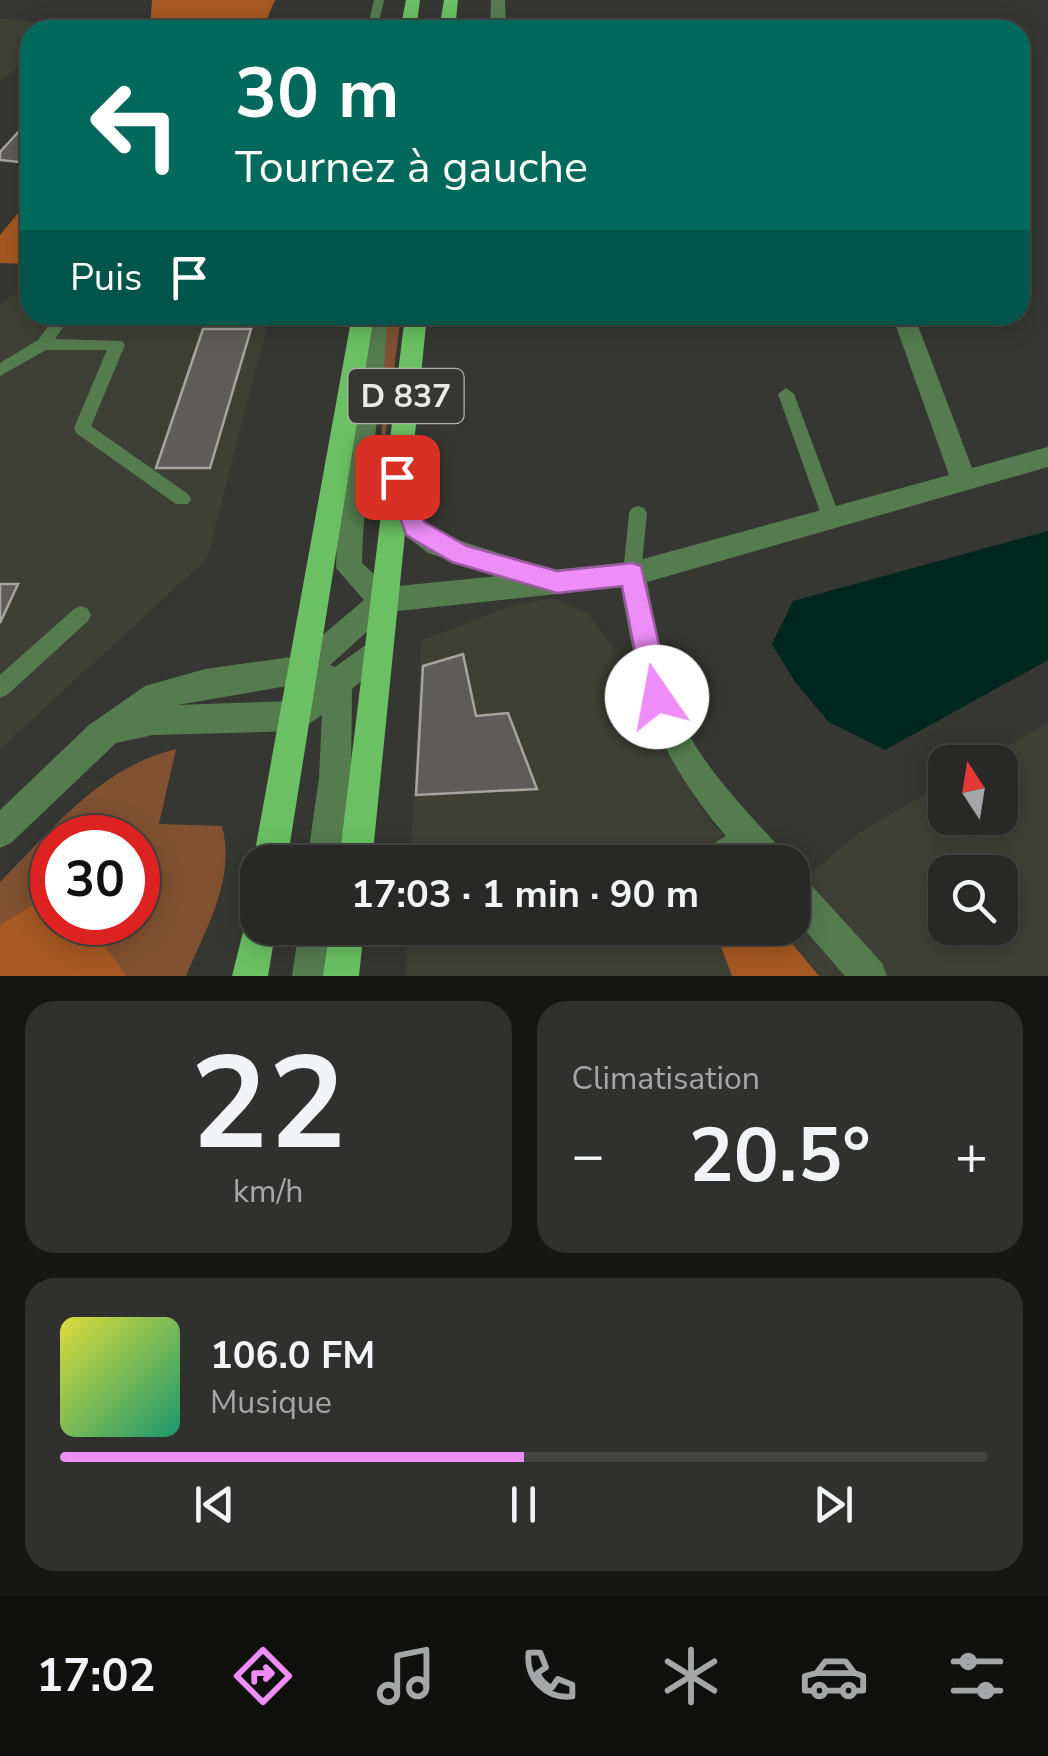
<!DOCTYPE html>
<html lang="fr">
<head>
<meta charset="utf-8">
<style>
  :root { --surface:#282826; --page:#30302e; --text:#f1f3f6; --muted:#a5a6a7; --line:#444443; --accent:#ee8cf8 }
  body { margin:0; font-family:"Nunito Sans",sans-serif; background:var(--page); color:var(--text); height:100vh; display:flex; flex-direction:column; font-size:38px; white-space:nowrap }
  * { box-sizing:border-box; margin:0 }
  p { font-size:32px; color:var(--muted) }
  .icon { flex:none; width:55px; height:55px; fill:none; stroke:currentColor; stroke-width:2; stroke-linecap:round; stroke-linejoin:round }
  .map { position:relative; height:976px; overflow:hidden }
  .details { display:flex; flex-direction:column; gap:25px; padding:25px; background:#161615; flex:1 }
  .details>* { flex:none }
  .hud { position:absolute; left:20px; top:20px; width:1010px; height:305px; border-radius:30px; box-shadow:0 5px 25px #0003,0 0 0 2px var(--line); background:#00695c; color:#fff; overflow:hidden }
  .needle { width:65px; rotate:348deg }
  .fabs { position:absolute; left:928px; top:745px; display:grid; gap:20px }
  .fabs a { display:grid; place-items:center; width:90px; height:90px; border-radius:20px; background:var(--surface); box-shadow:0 5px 25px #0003,0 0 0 2px var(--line); font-size:50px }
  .speed { position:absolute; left:30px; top:815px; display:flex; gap:20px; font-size:50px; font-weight:700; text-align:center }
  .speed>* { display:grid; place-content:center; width:130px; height:130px; border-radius:50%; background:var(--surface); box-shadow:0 5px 25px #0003,0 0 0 2px var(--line); line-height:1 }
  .speed .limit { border:15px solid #d22; background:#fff; color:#111 }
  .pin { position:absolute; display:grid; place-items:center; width:85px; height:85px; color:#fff; margin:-42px; border-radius:20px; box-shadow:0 5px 15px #0006 }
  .me { position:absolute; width:110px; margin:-55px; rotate:348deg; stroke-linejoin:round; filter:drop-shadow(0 0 8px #0008) }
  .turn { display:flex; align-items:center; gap:35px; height:210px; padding:0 50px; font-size:45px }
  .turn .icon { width:130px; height:130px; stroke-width:2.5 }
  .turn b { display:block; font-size:70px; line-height:85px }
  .then { display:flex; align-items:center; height:95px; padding:0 50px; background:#0003; gap:20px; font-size:38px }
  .big { font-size:75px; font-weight:700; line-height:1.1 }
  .details .widget { flex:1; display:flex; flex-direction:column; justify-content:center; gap:15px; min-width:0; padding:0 35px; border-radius:30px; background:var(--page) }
  .details .dial { align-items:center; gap:0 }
  .dial b { font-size:130px; line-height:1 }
  .song { display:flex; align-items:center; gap:30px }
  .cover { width:120px; height:120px; border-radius:15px; background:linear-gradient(135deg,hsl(60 70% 55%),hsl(160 70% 35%)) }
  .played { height:10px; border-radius:5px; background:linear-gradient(90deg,var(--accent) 50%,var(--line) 50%) }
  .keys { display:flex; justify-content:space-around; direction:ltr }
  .heat { display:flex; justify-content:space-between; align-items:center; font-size:55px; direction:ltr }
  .details .tiles { flex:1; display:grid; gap:25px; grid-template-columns:1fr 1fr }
  .widget:last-child { grid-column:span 2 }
  .trip { position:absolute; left:240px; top:845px; width:570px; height:100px; border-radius:30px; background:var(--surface); box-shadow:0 5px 25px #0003,0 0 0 2px var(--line); font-weight:700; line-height:100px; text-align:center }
  .tabs { display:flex; height:160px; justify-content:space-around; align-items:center; background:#10100f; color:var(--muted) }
  .tabs .icon { width:70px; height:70px }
  .tabs .current { color:var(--accent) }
  .tabs b { font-size:45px; color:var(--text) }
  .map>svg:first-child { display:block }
  .built { fill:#3e3f35; fill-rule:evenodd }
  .green { fill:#815132; fill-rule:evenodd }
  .forest { fill:#a65922 }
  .water { fill:#00271d }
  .building { fill:#5e5c58; stroke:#a7a4a0; stroke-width:2.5 }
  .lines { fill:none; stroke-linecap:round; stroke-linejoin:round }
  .service { fill:#547c4f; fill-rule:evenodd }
  .minor { fill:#547c4f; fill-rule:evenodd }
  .primary { fill:#6bc063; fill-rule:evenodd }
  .route { fill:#ee8cf8; stroke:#9b5ba1; stroke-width:2.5 }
  .labels { text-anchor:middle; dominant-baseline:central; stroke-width:10; stroke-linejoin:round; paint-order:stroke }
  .shield { fill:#363632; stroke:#b3b3b0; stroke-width:2.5 }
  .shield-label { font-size:32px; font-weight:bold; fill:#e9e9e6 }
</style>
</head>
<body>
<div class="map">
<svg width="1048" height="976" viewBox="0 0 1048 976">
  <rect width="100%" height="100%" fill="#363632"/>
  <!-- built -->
  <g class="built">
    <path d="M0,18L74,26L68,30H30V59L0,81Z"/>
    <path d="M30,283V315H270L207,559L0,749V304Z"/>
    <path d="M553,598L589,614L616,652L651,728L707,817L747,862H411L421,641L510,606Z"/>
    <path d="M1048,723V976H406L408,928H792L793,888L860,832L945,783V818H1000V762H979ZM945,872H1000V928H945Z"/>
  </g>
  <!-- green -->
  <g class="green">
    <path d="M384,315H401L381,470Z"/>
    <path d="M176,749L159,824L222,826C236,879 206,928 186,976H0V882C54,828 99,768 176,749ZM52,838H138V922H52Z"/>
  </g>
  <!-- forest -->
  <g class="forest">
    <path d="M152,0H275L262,30H150Z"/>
    <path d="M30,199V264L0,263V235Z"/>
    <path d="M52,893V922L89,923L126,976H0V925Z"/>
    <path d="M714,928H779L819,976H732Z"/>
  </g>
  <!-- water -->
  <path class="water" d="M1048,531V660L885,750L829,722L795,682L772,644L793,601Z"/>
  <!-- building -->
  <g class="building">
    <path d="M21,129L30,130L26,142H30V157L19,162L0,160V152Z"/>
    <path d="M203,329H251L210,468H156Z"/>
    <path d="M0,584H18L0,623Z"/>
    <path d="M463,654L476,716L508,713L537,789L416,795L423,666Z"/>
  </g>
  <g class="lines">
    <!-- service -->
    <g class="service">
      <path d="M374,0H384L377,30H367Z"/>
      <path d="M56,315H71L55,339L122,341L125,345L91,426L188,494L191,499L188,504H176L76,433L74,428L107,350H46L0,376V363L38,340Z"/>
      <path d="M786,388L794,394L841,520L838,525L832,528L826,525L823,520L778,394Z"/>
      <path d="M638,506L644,508L647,513L641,574L639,580L632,582L625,580L623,574L629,513L632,508Z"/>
      <path d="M81,606L88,609L91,615L88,621L7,695L0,698V675L74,609Z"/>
      <path d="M746,824L754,827L757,835C747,860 716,862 693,862L696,854Z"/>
    </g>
    <!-- minor -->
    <g class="minor">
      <path d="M491,0H505L506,30H490Z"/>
      <path d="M365,315H387C386,399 363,480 362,563L388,587L498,576L428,553L406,536L386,480L389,473H407L425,521L445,536L552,570L632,562L949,475L892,315H914L972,468L1048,447V467L647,582C656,624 660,668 677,709C698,763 743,807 782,850L786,862H748C661,763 643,717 621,587L389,612L330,665L335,667L378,636L388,640L392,649L388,658L352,689L351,778L340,862H307L319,778L322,715L298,731L153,735L116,743L11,843L0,848V810L89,725L145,686L205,669L298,656L364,600L336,568C338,483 363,400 365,315ZM305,683L312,686L292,701L177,705Z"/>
      <path d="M792,872L804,877L882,963L887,976H845L792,915Z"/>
      <path d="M299,928H333L328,976H292Z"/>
    </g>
    <!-- primary -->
    <g class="primary">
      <path d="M406,0H420L416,30H400Z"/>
      <path d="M444,0H458L455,30H439Z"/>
      <path d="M352,315H374L287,862H258V872L253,862Z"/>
      <path d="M405,315H427L372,862H339Z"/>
      <path d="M258,911V928H276L268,976H232L247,916Z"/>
      <path d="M330,928H364L359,976H323Z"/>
    </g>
  </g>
  <!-- route -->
  <path class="route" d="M397,468L408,477L424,522L467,546L557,571L632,563L641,566L671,697L667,706L657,710L648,706L644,697L622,586L557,593L452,562L406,535L386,477Z"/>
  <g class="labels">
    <!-- shield labels -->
    <rect class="shield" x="348.5" y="369" width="115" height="54" rx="8"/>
    <g class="shield-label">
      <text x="406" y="396">D 837</text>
    </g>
  </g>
</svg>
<div class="fabs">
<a><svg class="needle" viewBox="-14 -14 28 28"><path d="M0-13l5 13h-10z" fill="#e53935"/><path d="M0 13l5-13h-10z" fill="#a5a6a7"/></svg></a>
<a><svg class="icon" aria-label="search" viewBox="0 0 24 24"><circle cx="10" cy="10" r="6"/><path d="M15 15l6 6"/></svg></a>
</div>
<div class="speed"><div class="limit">30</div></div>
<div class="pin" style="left:397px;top:477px;background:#d93025"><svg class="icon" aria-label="arrive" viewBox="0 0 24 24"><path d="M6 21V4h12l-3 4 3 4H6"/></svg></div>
<svg class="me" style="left:657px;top:697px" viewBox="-20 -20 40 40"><circle r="19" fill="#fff"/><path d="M0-13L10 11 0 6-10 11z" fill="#ee8cf8"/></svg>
<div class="trip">17:03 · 1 min · 90 m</div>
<div class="hud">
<div class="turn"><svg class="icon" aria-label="left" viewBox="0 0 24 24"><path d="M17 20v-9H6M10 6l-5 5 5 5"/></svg><div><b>30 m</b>Tournez à gauche</div></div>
<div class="then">Puis<svg class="icon" aria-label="arrive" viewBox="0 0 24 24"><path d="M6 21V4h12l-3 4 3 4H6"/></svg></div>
</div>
</div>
<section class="details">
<div class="tiles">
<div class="widget dial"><b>22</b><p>km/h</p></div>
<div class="widget"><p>Climatisation</p>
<div class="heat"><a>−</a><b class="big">20.5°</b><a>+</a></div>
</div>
<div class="widget">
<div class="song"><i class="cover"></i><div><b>106.0 FM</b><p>Musique</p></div></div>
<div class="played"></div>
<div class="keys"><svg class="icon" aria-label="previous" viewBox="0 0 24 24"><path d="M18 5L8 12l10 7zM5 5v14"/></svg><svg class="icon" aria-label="pause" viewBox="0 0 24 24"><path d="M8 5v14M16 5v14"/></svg><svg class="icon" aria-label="next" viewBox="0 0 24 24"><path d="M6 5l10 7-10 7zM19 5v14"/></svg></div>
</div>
</div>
</section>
<nav class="tabs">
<b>17:02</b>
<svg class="icon current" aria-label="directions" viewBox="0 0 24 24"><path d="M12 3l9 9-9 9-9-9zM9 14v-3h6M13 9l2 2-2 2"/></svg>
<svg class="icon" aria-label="music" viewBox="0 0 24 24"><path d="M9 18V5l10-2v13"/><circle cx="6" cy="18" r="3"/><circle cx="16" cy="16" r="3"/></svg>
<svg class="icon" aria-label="phone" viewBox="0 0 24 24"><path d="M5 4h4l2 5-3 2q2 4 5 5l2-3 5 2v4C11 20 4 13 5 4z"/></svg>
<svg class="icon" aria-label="climate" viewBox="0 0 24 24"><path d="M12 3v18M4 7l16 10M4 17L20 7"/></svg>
<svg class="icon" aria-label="car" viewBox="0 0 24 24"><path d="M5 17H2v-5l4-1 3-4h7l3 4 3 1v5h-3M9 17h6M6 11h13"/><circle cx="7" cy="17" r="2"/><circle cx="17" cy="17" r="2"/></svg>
<svg class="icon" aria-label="filters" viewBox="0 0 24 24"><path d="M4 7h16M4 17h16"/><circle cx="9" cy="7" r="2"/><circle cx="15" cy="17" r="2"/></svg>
</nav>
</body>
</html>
